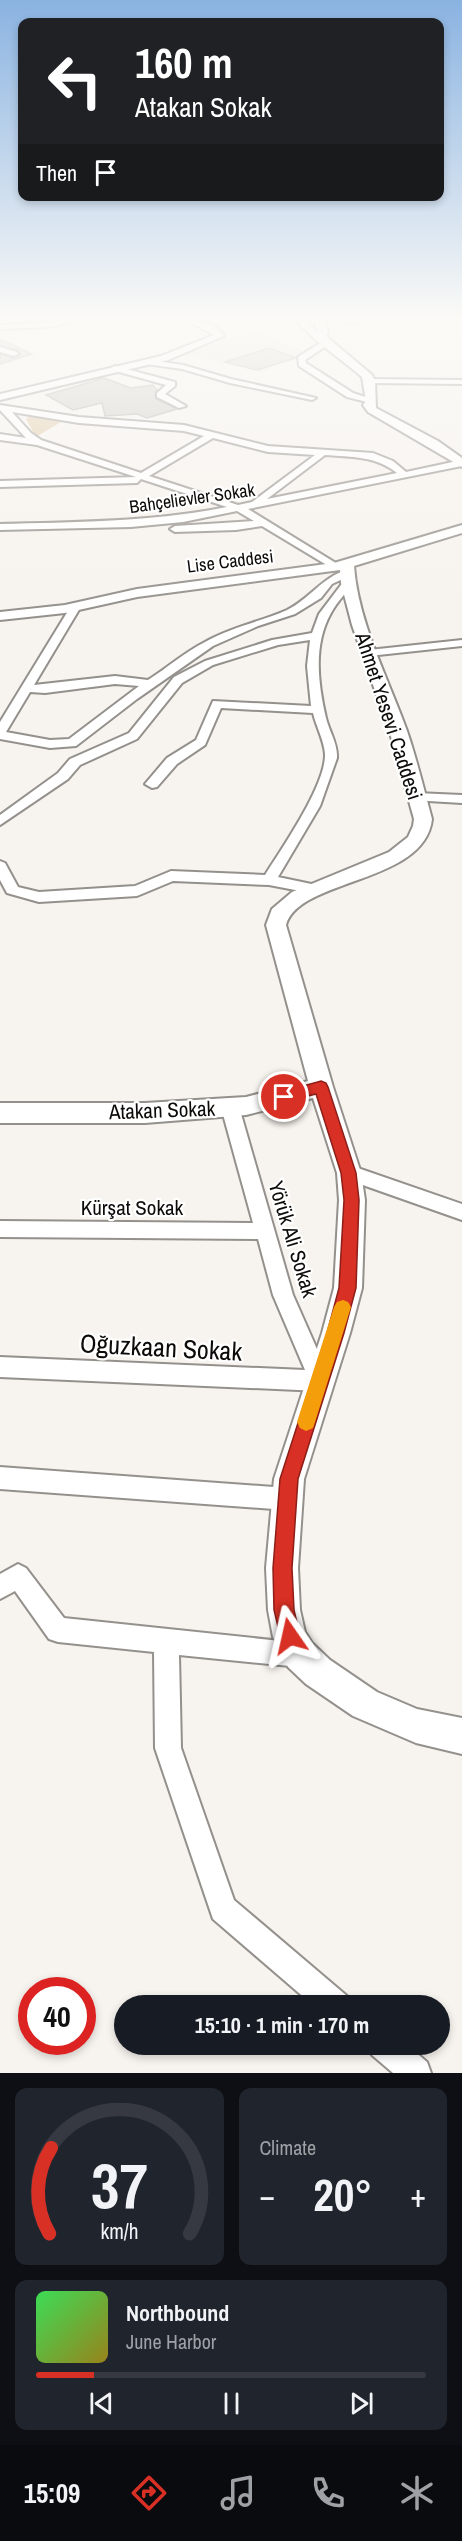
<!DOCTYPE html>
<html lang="en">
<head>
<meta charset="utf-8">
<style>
  :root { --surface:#171b24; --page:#20242c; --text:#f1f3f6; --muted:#9ea1a6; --line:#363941; --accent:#d93025 }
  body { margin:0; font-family:"Archivo Narrow",sans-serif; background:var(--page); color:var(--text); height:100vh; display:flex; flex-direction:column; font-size:22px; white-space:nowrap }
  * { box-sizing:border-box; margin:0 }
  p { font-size:20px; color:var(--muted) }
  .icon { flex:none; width:33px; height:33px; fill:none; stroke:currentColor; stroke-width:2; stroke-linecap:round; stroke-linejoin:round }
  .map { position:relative; height:2073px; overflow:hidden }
  .panel { display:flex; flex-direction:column; gap:15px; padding:15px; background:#0d0f14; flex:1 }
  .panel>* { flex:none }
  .banner { position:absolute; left:18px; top:18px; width:426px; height:183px; border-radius:12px; box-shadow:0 3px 9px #0003; background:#202124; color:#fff; overflow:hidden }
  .speed { position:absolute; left:18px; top:1977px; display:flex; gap:12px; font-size:30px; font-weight:700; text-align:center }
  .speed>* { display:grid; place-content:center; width:78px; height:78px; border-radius:50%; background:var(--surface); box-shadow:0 3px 9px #0003; line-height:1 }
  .speed .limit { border:9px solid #d22; background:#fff; color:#111 }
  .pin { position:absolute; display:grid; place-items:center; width:51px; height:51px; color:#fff; margin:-26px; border:3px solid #fff; border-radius:50%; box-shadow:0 2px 6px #0007 }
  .me { position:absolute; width:66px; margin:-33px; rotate:349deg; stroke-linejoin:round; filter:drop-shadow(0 0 4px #0008) }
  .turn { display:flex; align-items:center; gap:21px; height:126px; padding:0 18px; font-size:27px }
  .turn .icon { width:78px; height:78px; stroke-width:2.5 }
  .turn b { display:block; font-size:42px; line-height:51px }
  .then { display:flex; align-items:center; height:57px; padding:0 18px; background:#0003; gap:12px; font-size:22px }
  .big { font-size:45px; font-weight:700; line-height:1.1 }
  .panel .widget { flex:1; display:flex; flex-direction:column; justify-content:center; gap:9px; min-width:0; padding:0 21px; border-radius:12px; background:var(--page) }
  .panel .dial { align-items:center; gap:0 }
  .dial svg { height:156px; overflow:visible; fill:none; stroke:var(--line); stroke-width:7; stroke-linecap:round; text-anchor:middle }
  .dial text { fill:var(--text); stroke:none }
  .song { display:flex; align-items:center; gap:18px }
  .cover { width:72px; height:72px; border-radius:9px; background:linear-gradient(135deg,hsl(130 70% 55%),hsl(50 70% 35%)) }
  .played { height:6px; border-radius:3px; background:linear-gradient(90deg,var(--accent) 15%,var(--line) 15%) }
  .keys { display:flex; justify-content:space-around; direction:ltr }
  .heat { display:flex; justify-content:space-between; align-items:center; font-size:33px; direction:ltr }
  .panel .tiles { flex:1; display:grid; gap:15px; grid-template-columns:1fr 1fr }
  .widget:last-child { grid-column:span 2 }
  .trip { position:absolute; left:114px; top:1995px; width:336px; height:60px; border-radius:30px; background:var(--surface); box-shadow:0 3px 9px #0003; font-weight:700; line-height:60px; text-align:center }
  .tabs { display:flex; height:96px; justify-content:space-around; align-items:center; background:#090b0e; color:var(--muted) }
  .tabs .icon { width:42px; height:42px }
  .tabs .selected { color:var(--accent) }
  .tabs b { font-size:27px; color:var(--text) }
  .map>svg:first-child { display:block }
  .built { fill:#efe7dc }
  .green { fill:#dec6a1 }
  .building { fill:#cbc7c2; stroke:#adaaa5; stroke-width:1.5 }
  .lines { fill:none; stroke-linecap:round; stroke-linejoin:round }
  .street-casing { stroke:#94908c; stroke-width:4 }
  .secondary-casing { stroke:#94908c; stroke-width:4 }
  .street { fill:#fff; fill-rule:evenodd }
  .secondary { fill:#fff; fill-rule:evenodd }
  .route { fill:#d93025; stroke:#8d1f18; stroke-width:1.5 }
  .slow { fill:#f59e0b }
  .labels { text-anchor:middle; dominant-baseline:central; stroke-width:4.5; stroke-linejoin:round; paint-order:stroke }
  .far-street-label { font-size:18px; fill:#0d0b0a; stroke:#fff }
  .street-label { font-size:21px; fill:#0d0b0a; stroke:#fff }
  .near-street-label { font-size:26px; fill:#0d0b0a; stroke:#fff }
</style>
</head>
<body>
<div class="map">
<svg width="462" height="2073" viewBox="0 0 462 2073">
  <rect width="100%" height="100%" fill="#f7f3ee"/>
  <!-- built -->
  <path class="built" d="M256,330L305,352L260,372L181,354L230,336Z"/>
  <!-- green -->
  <path class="green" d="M30,416L61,422L36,437L26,419Z"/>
  <!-- building -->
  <g class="building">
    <path d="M0,339L32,354L0,364V354L13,358L20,355L18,350L0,345Z"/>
    <path d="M269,348L296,358L257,370L225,362Z"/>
    <path d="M104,378L131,388L153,385L157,390L155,393L156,399L177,409L147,418L137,414L105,416L102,403L73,410L46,395Z"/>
  </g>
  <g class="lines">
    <defs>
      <g id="street">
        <path d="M73,321L50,327L0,329V325Z"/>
        <path d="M341,321H361L358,323Z"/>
        <path d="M325,340L332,342L305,360L306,363L353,393L375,400V404L347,397L299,366L298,357Z"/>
        <path d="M0,347L17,352L18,354L14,356L0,352Z"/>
        <path d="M149,360L183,365L231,379L316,398L312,400L230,383L182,369L146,364V360Z"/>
        <path d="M115,366L175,382V386L165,394L186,406L179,408L157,397V393L166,385L112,370L111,368Z"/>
        <path d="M367,379L462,380V384L370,383H367Z"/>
        <path d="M0,405L79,417L184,425L268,446L373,453L393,461L406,472L462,460V466L248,509L339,565V569L335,570L262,526L236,530L175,532L170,529L175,526L254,521L237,511L183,522L131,527L0,530V524C76,522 151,522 227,507L141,479L137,483L0,487V481L136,477L37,445L0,440V434L26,438L0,410ZM12,412L79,423L184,431L204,436L141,473L41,440L31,433ZM213,438L268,452L315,455L252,502L238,505L149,476ZM325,455C352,457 376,456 397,473L267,499Z"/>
        <path d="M347,570L352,573L351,575L332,584L321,598L295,614L258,626L213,646L137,699L76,746L50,748L0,739V722L71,606H79L80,608L34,685L115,676L148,680C167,668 185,652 205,642C231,627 260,622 287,610C310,599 322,577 347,570ZM115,684L139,686L69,739L50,740L6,732L30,692L45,693Z"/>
        <path d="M348,580L353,583C346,593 337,602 331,613C313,645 318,683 326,718C329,731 338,744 337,758L320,806L278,877L321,886L323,889L321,892L316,894L269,885L173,881L137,896L39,902L7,893L0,880V861L5,863L18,887L39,892L135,886L171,871L265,875C282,848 326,785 325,754C324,740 316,726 313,713L221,708L205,745L177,764L157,787L152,788L145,784L167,758L196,740L213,701L311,706L307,666L310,640L278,645L213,665L182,683L137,739L80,765L68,779L0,825V815L58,773L70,759L129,733L174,677L205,661L272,640L312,633L319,614L344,581Z"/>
        <path d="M462,640V646L369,656L363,653L369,650Z"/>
        <path d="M416,793L462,795V803L411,800L409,797Z"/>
        <path d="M230,1100L236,1102L239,1107L293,1295L331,1381L327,1388L320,1391L0,1377V1357L305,1370L273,1295L258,1239L0,1237V1221L253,1223L221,1107L224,1102Z"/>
        <path d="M349,1165L462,1204V1220L343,1178L340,1173L343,1168Z"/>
        <path d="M0,1467L287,1488L295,1491L298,1499L295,1507L287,1510L0,1489Z"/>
        <path d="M18,1564L26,1568L64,1618L300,1643L309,1646L312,1655L309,1664L300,1667L179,1655L181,1748L234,1900L347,1996L351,2006H314L213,1919L155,1748L154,1652L58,1642L49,1639L15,1591L0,1599V1574Z"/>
        <path d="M368,2044H406L427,2062L431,2073H393L372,2055Z"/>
      </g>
      <g id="secondary">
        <path d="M187,321C199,321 218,324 224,336L168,360L0,400V394L161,356L214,335Z"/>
        <path d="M297,321H307L318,332L315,321H325L328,332L326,336L372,375L375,381L376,408L438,441L462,458V467L368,412L363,405L366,401L362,377C344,361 311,339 297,321Z"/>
        <path d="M462,525V533L354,566C358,622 388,678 407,731C417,760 424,790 432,819C425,884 299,878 286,925L333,1087L361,1173L365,1200L362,1288L350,1333L304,1479L298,1568L300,1610L305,1632L312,1643L330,1660L377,1692L417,1709L462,1718V1754L416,1743L353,1716L306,1684L288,1667L273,1637L268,1610L266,1568L274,1479L322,1333L334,1288L339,1200L337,1173L313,1098L246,1115L145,1123H0V1103H145L246,1097L308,1081L266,925L272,909L292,892L389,852L408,837L413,826L414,819L390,733L352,625L341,583L340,570L137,597L65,613L0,620V612L65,605L137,589L334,563Z"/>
      </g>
    </defs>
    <!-- street casing -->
    <use href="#street" class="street-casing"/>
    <!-- secondary casing -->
    <use href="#secondary" class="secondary-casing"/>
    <!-- street -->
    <use href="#street" class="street"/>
    <!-- secondary -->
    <use href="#secondary" class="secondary"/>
  </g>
  <!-- sky -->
  <linearGradient id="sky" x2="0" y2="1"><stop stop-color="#8ab3e1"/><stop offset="0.52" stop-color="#fbfaf7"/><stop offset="1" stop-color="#fbfaf7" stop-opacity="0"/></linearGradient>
  <rect width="462" height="612" fill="url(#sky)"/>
  <!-- route -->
  <path class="route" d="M321,1081L326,1083L328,1087L356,1173L359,1200L356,1288L344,1333L298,1479L292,1568L294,1610L300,1636L297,1644L290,1647L282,1644L274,1610L273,1568L280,1479L327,1333L339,1288L344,1200L341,1173L316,1094L284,1102L278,1101L276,1097L278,1093Z"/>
  <!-- slow -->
  <path class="slow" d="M343,1300L348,1302L351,1307L315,1422L313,1428L306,1431L300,1428L297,1422L334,1307L337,1302Z"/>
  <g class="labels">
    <!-- far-street labels -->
    <g class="far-street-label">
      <text transform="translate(192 498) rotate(-8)">Bahçelievler Sokak</text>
      <text transform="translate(230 561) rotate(-7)">Lise Caddesi</text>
    </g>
    <!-- street labels -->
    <g class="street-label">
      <text transform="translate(389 716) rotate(72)">Ahmet Yesevi Caddesi</text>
      <text transform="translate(162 1110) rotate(-2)">Atakan Sokak</text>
      <text x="132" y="1207">Kürşat Sokak</text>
      <text transform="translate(293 1239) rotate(73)">Yörük Ali Sokak</text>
    </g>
    <!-- near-street labels -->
    <g class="near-street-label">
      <text transform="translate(161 1347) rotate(3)">Oğuzkaan Sokak</text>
    </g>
  </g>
</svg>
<div class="speed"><div class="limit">40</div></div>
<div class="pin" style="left:284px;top:1097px;background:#d93025"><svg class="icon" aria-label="arrive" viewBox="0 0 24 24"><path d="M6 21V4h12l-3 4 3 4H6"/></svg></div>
<svg class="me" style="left:290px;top:1636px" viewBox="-20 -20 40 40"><path d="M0-17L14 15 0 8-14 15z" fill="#d93025" stroke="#fff" stroke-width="4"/></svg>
<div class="trip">15:10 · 1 min · 170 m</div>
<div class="banner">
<div class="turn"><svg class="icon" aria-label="left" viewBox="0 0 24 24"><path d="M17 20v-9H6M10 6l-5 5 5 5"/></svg><div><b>160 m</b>Atakan Sokak</div></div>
<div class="then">Then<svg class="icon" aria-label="arrive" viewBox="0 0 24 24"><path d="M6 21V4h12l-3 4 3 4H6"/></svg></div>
</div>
</div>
<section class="panel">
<div class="tiles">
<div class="widget dial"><svg viewBox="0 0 100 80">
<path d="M14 69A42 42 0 1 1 86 69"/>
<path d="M14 69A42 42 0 0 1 15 25" stroke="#d93025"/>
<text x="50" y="56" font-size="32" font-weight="700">37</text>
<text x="50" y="72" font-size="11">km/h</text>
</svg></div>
<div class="widget"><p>Climate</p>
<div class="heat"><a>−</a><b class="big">20°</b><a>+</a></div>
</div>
<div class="widget">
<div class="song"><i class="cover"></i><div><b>Northbound</b><p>June Harbor</p></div></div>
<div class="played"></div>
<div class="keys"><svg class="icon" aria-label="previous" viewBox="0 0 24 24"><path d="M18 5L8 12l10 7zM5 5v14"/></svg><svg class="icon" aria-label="pause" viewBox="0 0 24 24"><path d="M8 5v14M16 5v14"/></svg><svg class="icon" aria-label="next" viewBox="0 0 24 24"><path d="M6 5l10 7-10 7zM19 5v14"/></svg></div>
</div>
</div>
</section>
<nav class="tabs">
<b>15:09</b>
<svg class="icon selected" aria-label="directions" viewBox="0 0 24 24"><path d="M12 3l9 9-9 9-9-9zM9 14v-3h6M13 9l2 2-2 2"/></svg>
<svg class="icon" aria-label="music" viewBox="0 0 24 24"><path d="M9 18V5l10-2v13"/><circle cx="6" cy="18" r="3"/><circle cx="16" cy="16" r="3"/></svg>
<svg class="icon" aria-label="phone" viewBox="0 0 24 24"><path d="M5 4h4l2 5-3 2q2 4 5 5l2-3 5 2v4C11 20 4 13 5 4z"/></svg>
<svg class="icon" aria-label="climate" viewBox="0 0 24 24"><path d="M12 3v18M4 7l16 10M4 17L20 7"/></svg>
</nav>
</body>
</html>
